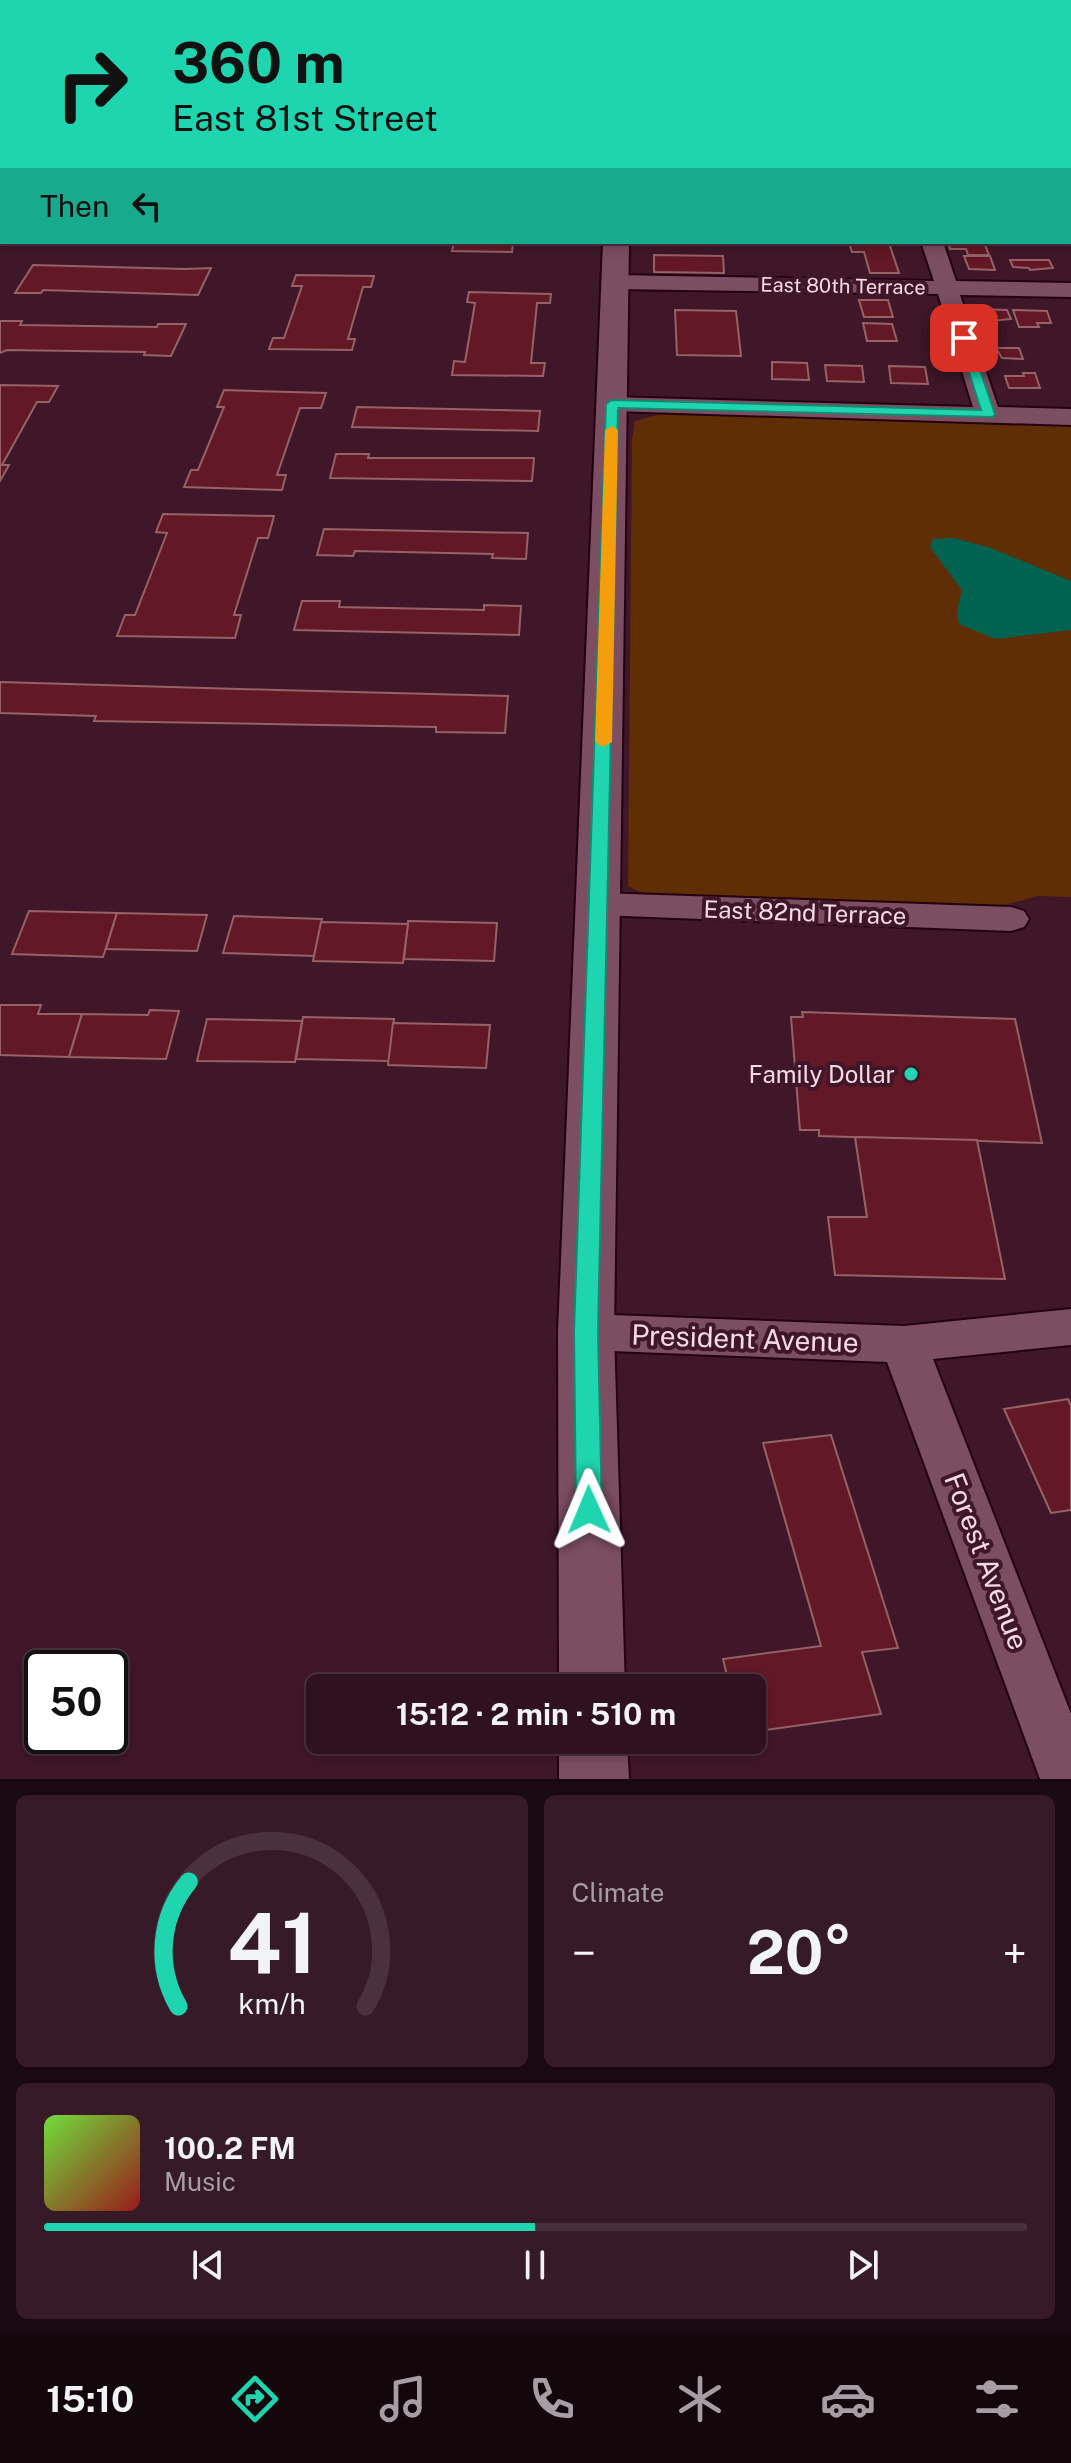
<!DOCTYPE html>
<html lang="en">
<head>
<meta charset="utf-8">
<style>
  :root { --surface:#2f111f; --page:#371a28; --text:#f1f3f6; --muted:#a79da4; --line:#4a313d; --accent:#1fd5b0 }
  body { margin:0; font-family:"Public Sans",sans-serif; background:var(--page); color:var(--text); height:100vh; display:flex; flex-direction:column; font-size:30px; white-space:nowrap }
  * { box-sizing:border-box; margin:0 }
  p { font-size:26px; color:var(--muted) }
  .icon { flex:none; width:44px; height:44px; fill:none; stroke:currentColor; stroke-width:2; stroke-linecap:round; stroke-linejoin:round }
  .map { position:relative; height:1779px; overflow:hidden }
  .sheet { display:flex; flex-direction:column; gap:16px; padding:16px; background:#1a0911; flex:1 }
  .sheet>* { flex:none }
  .top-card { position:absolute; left:0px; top:0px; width:1072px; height:244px; box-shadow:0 4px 12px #0003,0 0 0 2px var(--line); background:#1fd5b0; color:#111; overflow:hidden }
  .speed { position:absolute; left:24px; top:1650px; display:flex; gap:16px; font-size:40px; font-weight:700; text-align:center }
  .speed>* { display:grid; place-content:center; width:104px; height:104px; border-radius:50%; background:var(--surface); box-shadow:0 4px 12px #0003,0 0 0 2px var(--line); line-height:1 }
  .speed .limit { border:4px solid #111; border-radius:12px; background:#fff; color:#111 }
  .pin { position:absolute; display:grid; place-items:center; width:68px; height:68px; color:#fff; margin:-34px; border-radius:16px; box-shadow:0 4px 12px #0006 }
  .me { position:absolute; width:88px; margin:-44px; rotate:359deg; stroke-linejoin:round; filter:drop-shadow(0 0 6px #0008) }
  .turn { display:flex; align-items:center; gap:28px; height:168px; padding:0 40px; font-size:36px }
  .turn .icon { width:104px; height:104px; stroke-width:2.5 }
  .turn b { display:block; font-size:56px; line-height:68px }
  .then { display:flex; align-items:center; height:76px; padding:0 40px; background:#0003; gap:16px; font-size:30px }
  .big { font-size:60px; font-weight:700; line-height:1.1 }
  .sheet .card { flex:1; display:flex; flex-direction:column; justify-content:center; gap:12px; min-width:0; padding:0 28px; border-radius:12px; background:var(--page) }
  .sheet .dial { align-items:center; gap:0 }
  .dial svg { height:208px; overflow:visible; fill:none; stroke:var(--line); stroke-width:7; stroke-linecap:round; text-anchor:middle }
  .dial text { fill:var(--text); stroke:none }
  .song { display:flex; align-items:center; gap:24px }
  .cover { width:96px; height:96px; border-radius:12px; background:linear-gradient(135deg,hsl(100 70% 55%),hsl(0 70% 35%)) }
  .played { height:8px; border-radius:4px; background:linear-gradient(90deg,var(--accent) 50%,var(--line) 50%) }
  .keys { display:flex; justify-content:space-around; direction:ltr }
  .heat { display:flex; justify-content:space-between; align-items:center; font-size:44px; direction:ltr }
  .sheet .tiles { flex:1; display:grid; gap:16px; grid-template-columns:1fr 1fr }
  .card:last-child { grid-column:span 2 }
  .trip { position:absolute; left:306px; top:1674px; width:460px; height:80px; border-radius:12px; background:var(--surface); box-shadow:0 4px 12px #0003,0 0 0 2px var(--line); font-weight:700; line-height:80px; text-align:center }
  .dock { display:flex; height:128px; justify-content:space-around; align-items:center; background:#13070c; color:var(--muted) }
  .dock .icon { width:56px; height:56px }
  .dock .on { color:var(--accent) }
  .dock b { font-size:36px; color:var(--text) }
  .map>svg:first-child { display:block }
  .green { fill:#5f2e05 }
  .water { fill:#006250 }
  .building { fill:#621826; stroke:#956266; stroke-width:2 }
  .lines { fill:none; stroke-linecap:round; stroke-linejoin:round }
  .street-casing { stroke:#230111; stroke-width:4 }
  .secondary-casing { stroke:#230111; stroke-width:4 }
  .street { fill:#7c4e61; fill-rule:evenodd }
  .secondary { fill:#7c4e61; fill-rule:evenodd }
  .route { fill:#1fd5b0; stroke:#148a72; stroke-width:2 }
  .slow { fill:#f59e0b }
  .poi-dot { fill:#1fd5b0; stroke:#3f1729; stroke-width:3 }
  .labels { text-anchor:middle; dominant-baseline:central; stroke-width:8; stroke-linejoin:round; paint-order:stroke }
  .far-street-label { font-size:20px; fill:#f6dae4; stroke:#3f1729 }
  .street-label { font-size:24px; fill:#f6dae4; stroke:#3f1729 }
  .poi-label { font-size:24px; fill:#f6dae4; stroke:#3f1729; text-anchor:end }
  .near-street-label { font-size:28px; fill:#f6dae4; stroke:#3f1729 }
</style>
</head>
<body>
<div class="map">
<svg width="1071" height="1779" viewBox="0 0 1071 1779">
  <rect width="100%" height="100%" fill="#3f1729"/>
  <!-- green -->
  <path class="green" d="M660,414L1071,422V897L1037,896L998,907L661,897L644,894L628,886L632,439L635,421Z"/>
  <!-- water -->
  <path class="water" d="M954,538L991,548L1071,581V630L996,639L959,624L957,612L962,590L930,547L933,539Z"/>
  <!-- building -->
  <g class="building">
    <path d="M454,242H513L512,252L452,251Z"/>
    <path d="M849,243H889L899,273H870L864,252H852Z"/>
    <path d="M949,245H985L989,255H968L966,249H950Z"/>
    <path d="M654,255L723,256L724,273L654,272Z"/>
    <path d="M964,256H990L995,270L969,269Z"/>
    <path d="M1010,260H1049L1053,268L1030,270L1029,268L1013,267Z"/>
    <path d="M33,265L185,269L211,268L198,295L43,290L41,293H15Z"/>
    <path d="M296,275L374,276L371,287H363L348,339H355L352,350L269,349L273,338H284L302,286H292Z"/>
    <path d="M469,292L551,294L550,303H537L531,363H545L543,376L452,375L454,361L465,362L475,303L467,302Z"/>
    <path d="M859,300H888L893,317H864Z"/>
    <path d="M977,309L1007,310L1011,319L982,322Z"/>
    <path d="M675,310L736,311L741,356L677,355Z"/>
    <path d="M1013,310L1047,311L1051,323H1037L1039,327H1019Z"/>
    <path d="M0,321H22L20,325L157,327L158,324H186L171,356L144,355L145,352L7,350L0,353Z"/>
    <path d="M863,323L892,324L897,341H867Z"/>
    <path d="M996,348H1019L1023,359L1002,358Z"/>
    <path d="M772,362L807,363L809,380L772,379Z"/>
    <path d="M825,365L862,366L864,382L827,381Z"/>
    <path d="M889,366L925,367L928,384L891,383Z"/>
    <path d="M1023,373H1035L1040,388H1009L1005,376H1024Z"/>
    <path d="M0,385L58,386L49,402H37L2,465H9L0,481Z"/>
    <path d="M224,390L326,393L321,408H300L277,475H286L282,490L184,487L191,470H198L224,407H217Z"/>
    <path d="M357,407L540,411L538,431L352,427Z"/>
    <path d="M336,454H369L368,458H534L532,481L330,478Z"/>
    <path d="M163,514L274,516L268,538H258L234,615H241L235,638L117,636L125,615H135L167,533L156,532Z"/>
    <path d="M324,529L528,533L526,559L492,558L493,554L355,551L353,556L317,555Z"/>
    <path d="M302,601H340L339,607L484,610V605L521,606L519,635L294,630Z"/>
    <path d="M0,682L277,690L508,696L505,733L436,732V727L94,721L96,716L0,713Z"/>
    <path d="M29,911L117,913L103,957L12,954Z"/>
    <path d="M117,913L207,915L197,951L106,949Z"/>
    <path d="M234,916L322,919L315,956L223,953Z"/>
    <path d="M408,921L497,923L494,961L404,959Z"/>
    <path d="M321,922L408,924L403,963L313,961Z"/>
    <path d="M0,1005H41L38,1014H82L69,1057L0,1055Z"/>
    <path d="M150,1010L179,1011L166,1059L69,1057L82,1014L148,1015Z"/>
    <path d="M802,1012L1015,1019L1042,1143L819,1136V1130H800L791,1017H803Z"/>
    <path d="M303,1017L394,1019L389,1061L296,1059Z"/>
    <path d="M207,1019L302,1021L295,1062L197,1061Z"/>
    <path d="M393,1023L490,1025L486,1068L388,1065Z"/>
    <path d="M855,1137L977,1140L1005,1279L835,1275L828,1217H867Z"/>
    <path d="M1068,1399L1071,1406V1510L1051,1513L1004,1409Z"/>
    <path d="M831,1435L898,1648L862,1652L881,1714L752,1732V1688H730L723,1659L821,1646L763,1443Z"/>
  </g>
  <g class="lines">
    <defs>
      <g id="street">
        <path d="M257,0H273L256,2Z"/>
        <rect x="1070" y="6" width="1" height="10"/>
        <rect x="1070" y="78" width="1" height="10"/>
        <path d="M2,141V154L0,155V142Z"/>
        <rect x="1070" y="187" width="1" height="12"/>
        <path d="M0,228L2,242H8L0,245Z"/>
        <path d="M921,242H943L956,281L1071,283V297L960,295L998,407L1071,409V425L612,411L603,409L600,404L603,399L612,397L973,407L938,294L615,289L604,282L615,275L934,281Z"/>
        <path d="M599,893L1011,907L1024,911L1029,919L1024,927L1011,931L599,915L586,912L581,904L586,896Z"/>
        <path d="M1071,1309V1345L933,1359L1071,1714V1779H1040L887,1362L586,1350L570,1345L563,1332L570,1319L586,1314L904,1326Z"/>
      </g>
      <g id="secondary">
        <rect x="612" y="0" width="18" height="2"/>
        <rect x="0" y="61" width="2" height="12"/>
        <path d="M603,242H629L614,1332L625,1688H559L558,1332Z"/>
        <path d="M559,1740H627L629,1779H559Z"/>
      </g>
    </defs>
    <!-- street casing -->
    <use href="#street" class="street-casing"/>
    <!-- secondary casing -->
    <use href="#secondary" class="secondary-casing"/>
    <!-- street -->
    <use href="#street" class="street"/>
    <!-- secondary -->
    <use href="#secondary" class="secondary"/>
  </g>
  <!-- route -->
  <path class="route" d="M964,335L969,338L995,414L993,417L618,408L598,1332L602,1510L598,1518L589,1521L580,1518L576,1510L574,1332L606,404L612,400L981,410L958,338Z"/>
  <!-- slow -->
  <path class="slow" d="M612,426L618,430L612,742L603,747L595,742L605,430Z"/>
  <!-- markers -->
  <circle class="poi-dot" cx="911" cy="1074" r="8"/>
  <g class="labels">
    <!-- far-street labels -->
    <g class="far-street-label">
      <text transform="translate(843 286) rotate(1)">East 80th Terrace</text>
    </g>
    <!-- street labels -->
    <g class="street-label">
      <text transform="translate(805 912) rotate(2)">East 82nd Terrace</text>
    </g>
    <!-- poi labels -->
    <g class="poi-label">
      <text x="895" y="1074">Family Dollar</text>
    </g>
    <!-- near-street labels -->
    <g class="near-street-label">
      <text transform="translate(745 1338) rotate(2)">President Avenue</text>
      <text transform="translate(987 1561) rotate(69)">Forest Avenue</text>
    </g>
  </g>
</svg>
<div class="speed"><div class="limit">50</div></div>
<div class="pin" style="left:964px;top:338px;background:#d93025"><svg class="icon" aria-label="arrive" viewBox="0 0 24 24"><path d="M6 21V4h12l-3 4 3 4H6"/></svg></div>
<svg class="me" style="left:589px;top:1510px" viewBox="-20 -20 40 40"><path d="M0-17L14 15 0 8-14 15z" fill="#1fd5b0" stroke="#fff" stroke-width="4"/></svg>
<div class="trip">15:12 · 2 min · 510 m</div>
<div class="top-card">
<div class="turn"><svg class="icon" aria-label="right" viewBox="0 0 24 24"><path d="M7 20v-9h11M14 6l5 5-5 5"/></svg><div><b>360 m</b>East 81st Street</div></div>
<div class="then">Then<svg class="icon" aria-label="left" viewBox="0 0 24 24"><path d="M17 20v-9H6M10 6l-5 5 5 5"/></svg></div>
</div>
</div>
<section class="sheet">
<div class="tiles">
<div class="card dial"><svg viewBox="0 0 100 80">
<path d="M14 69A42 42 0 1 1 86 69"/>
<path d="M14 69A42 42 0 0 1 18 21" stroke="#1fd5b0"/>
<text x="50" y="56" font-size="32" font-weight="700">41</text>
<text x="50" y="72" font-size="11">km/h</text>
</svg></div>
<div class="card"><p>Climate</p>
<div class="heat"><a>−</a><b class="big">20°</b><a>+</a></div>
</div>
<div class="card">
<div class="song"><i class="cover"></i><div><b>100.2 FM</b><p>Music</p></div></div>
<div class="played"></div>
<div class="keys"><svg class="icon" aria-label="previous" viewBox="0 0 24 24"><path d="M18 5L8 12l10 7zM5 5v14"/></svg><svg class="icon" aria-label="pause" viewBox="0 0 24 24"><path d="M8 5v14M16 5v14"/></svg><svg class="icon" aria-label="next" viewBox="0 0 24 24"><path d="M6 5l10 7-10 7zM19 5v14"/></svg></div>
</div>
</div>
</section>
<nav class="dock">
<b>15:10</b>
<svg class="icon on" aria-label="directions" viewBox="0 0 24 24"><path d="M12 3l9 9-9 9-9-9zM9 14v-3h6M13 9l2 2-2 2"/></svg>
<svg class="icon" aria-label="music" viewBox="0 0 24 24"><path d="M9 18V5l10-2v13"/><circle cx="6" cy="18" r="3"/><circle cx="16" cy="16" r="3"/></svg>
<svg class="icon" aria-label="phone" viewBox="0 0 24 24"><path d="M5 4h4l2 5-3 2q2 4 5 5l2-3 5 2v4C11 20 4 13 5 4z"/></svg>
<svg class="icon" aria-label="climate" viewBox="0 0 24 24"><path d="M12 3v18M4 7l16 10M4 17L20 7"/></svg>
<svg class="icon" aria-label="car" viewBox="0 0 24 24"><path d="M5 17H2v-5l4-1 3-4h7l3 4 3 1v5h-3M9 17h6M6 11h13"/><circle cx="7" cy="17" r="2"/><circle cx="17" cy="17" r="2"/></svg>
<svg class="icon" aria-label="filters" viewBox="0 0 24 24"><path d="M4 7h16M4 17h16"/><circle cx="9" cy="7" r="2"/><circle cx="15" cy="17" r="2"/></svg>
</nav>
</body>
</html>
